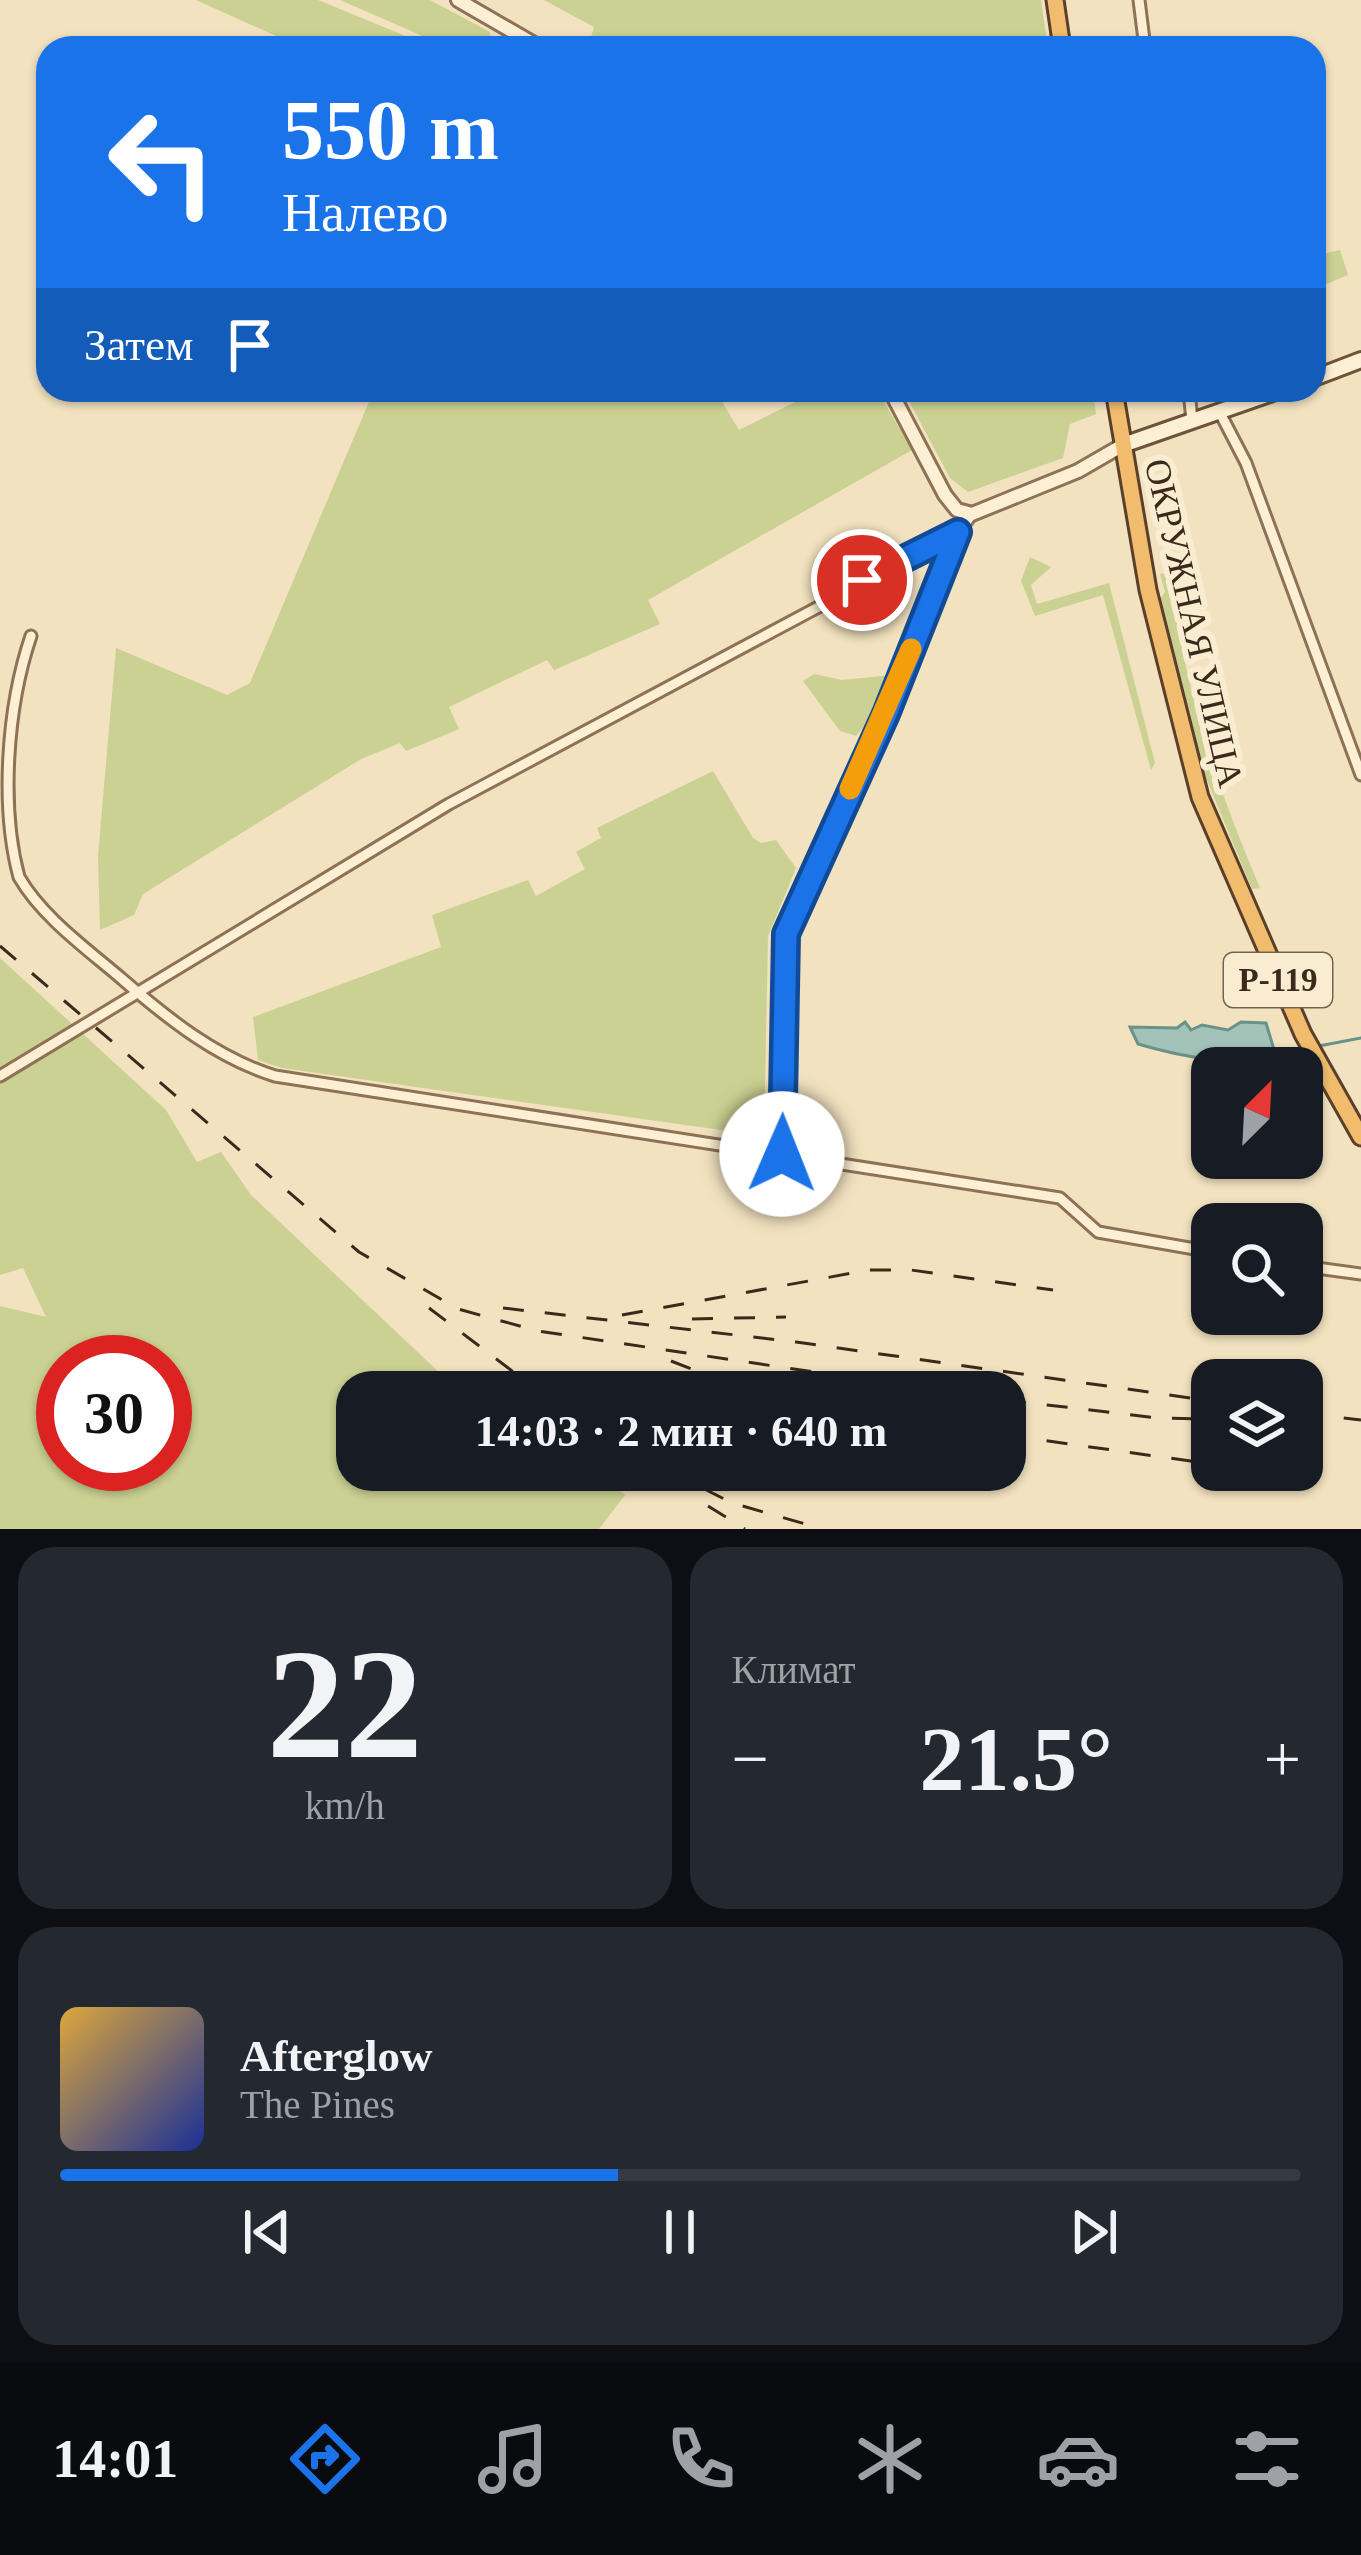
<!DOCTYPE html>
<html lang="ru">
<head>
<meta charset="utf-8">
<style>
  :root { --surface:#171b24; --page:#242831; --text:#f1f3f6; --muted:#9ea1a6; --line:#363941; --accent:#1a73e8 }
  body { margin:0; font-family:"Times New Roman",serif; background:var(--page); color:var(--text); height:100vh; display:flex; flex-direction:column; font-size:45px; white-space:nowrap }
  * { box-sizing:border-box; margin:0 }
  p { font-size:39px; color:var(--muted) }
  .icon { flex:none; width:66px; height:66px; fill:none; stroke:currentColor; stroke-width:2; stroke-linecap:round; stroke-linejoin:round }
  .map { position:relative; height:1529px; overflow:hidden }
  .sheet { display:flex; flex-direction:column; gap:18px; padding:18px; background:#0d0f14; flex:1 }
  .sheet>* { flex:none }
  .banner { position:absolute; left:36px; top:36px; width:1290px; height:366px; border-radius:36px; box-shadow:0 3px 9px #0004; background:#1a73e8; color:#fff; overflow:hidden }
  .needle { width:78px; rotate:24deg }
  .fabs { position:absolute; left:1191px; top:1047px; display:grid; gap:24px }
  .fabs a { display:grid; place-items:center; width:132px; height:132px; border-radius:24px; background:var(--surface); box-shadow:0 3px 9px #0004; font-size:60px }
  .speed { position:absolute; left:36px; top:1335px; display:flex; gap:24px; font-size:60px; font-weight:700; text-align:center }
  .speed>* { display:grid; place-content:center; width:156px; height:156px; border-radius:50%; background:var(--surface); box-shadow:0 3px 9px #0004; line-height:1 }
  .speed .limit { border:18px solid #d22; background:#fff; color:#111 }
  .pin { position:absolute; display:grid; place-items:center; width:102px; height:102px; color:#fff; margin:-51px; border:6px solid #fff; border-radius:50%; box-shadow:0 3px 12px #0007 }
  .me { position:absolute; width:132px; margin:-66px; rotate:1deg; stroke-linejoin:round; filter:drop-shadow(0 0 9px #0008) }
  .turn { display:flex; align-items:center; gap:42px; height:252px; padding:0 48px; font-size:54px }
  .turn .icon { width:156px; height:156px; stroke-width:2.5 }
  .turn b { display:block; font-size:84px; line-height:102px }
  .then { display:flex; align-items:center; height:114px; padding:0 48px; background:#0003; gap:24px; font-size:45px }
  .big { font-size:90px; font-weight:700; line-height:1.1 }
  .sheet .widget { flex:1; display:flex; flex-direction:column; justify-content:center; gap:18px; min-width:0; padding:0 42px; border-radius:36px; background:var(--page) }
  .sheet .dial { align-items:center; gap:0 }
  .dial b { font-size:156px; line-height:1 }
  .song { display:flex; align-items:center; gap:36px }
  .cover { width:144px; height:144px; border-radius:18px; background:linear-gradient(135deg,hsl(40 70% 55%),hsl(230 70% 35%)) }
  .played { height:12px; border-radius:6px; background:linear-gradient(90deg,var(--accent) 45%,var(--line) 45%) }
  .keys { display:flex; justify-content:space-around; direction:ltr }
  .heat { display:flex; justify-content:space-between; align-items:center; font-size:66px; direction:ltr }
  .sheet .tiles { flex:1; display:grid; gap:18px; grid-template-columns:1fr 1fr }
  .widget:last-child { grid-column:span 2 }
  .trip { position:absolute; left:336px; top:1371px; width:690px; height:120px; border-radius:36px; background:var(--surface); box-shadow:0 3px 9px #0004; font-weight:700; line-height:120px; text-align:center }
  .dock { display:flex; height:192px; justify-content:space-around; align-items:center; background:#090b0e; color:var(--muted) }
  .dock .icon { width:84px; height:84px }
  .dock .on { color:var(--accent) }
  .dock b { font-size:54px; color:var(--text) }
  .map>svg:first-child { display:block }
  .green { fill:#cad192; fill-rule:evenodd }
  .water { fill:#a3c3b9; stroke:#699288; stroke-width:3 }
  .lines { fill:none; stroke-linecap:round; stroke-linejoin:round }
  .stream { stroke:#699288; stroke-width:3 }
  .minor-casing { stroke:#8d7256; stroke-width:15 }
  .tertiary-casing { stroke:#8d7256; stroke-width:18 }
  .secondary-casing { stroke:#6e5339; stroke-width:20 }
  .trunk-casing { stroke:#5a402b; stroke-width:21 }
  .minor { stroke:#fcefd3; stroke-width:9 }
  .tertiary { stroke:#fcefd3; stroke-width:12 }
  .secondary { stroke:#fcefd3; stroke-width:14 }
  .trunk { stroke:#f2bc6e; stroke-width:15 }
  .rail { stroke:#3b2a1c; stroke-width:3; stroke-dasharray:21 21; stroke-linecap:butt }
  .route-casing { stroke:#114b97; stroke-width:30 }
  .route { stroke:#1a73e8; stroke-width:21 }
  .slow { stroke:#f59e0b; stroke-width:21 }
  .labels { text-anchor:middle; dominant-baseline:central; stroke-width:12; stroke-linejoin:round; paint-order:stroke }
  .shield { fill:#f9ecd0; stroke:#746452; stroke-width:3 }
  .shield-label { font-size:33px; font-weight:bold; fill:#3b2a1c }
  .street-label { font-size:36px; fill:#3b2a1c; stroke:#f9ecd0 }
</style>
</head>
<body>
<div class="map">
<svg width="1361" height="1529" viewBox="0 0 1361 1529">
  <rect width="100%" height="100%" fill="#f2e2bf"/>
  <!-- green -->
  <g class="green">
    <path d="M196,0H318L435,48H303Z"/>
    <path d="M340,0H430L490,32L492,48H450Z"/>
    <path d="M544,0H1041L1048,48H588L594,27Z"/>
    <path d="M1340,250L1348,275L1314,289V256Z"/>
    <path d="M374,390H715L739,430L819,390H877L912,450L648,600L660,624L554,670L547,660L449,707L459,729L406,751L400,743L361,759L143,894L134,915L100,930L98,856L116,648L227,695L250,683Z"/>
    <path d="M903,390H1093L1096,414L1070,424L1063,458L968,492L950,478Z"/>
    <path d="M1030,557L1051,567L1031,585L1037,604L1109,583L1155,763L1151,770L1103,595L1035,616L1021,581Z"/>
    <path d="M1171,572C1183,688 1215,781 1260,888L1252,889L1199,761L1160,600L1165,592L1160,574Z"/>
    <path d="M814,674L842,680L892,675L874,715L856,736L840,731L803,681Z"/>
    <path d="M713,771L753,838L761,843L776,840L796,868L768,936L764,1136L282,1068L258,1060L253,1017L441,947L432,915L528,880L536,896L585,869L576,852L601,838L597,828Z"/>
    <path d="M0,958L166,1110L197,1162L221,1152L251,1195L460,1392H357V1470H592L625,1495L599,1529H0V1306L46,1317L23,1268L0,1275ZM63,1362H165V1464H63Z"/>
  </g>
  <!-- water -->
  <path class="water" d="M1185,1022L1191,1030L1202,1025L1228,1030L1241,1022L1266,1023L1275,1053C1255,1074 1165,1052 1138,1044L1130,1027L1177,1028Z"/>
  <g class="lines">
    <!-- stream -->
    <g class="stream">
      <path d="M1319,1046L1361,1038"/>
      <path d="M1275,1053H1300"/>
    </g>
    <defs>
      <g id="minor">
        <path d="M1139,0L1145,48"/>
        <path d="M1189,390L1192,421"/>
        <path d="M1219,411L1246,463L1361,775"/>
        <path d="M31,636C7,707 0,806 19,877C42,917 87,949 122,979C168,1019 217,1058 275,1076L1060,1198L1098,1232L1212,1252"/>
        <path d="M0,1076L449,804L959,532"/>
        <path d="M782,1154L786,935L884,717L959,532L972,514"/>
        <path d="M1302,1266L1361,1274"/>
      </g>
      <g id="tertiary">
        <path d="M458,0L541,48"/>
        <path d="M890,390L945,495L957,510L972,514L1078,471L1123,445"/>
      </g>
      <g id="secondary">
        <path d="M1314,378L1361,360"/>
        <path d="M1123,445L1281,390"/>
      </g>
      <g id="trunk">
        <path d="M1055,0L1062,48"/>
        <path d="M1114,390L1148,590L1200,797L1303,1034L1361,1137"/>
      </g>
    </defs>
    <!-- minor casing -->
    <use href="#minor" class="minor-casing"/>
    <!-- tertiary casing -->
    <use href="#tertiary" class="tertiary-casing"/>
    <!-- secondary casing -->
    <use href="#secondary" class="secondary-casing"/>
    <!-- trunk casing -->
    <use href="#trunk" class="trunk-casing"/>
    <!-- minor -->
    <use href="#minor" class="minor"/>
    <!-- tertiary -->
    <use href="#tertiary" class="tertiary"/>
    <!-- secondary -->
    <use href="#secondary" class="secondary"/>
    <!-- trunk -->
    <use href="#trunk" class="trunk"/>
    <!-- rail -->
    <g class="rail">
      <path d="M0,946L359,1252L458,1309L538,1331L949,1392"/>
      <path d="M429,1308L540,1392"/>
      <path d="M503,1308L796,1342L1212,1401"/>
      <path d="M622,1315L869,1270H911L1053,1290"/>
      <path d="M692,1319L786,1317"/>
      <path d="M671,1361L751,1392"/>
      <path d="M1005,1400L1158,1418L1212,1419"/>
      <path d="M1302,1413L1361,1420"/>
      <path d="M1005,1435L1212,1464"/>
      <path d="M667,1470L732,1503L823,1529"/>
      <path d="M1257,1470L1316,1477"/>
      <path d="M708,1506L745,1529"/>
    </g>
  </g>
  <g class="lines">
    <defs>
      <path id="route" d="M782,1154L786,934L886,714L958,532L862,580"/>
    </defs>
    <!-- route casing -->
    <use href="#route" class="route-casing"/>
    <!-- route -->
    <use href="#route" class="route"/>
    <!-- slow -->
    <path class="slow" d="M850,789L911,649"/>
  </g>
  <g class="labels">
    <!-- shield labels -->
    <rect class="shield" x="1224" y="953" width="108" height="54" rx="9"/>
    <g class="shield-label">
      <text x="1278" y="980">Р-119</text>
    </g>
    <!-- street labels -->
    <g class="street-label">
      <text transform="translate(1194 623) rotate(77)">ОКРУЖНАЯ УЛИЦА</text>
    </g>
  </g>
</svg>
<div class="fabs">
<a><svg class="needle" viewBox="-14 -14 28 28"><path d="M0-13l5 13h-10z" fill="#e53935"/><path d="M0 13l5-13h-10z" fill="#9ea1a6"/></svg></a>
<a><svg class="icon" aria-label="search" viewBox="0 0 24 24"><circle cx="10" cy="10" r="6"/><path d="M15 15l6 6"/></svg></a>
<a><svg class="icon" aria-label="layers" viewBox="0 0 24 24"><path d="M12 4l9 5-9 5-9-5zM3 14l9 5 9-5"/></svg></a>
</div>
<div class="speed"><div class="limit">30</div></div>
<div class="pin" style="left:862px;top:580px;background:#d93025"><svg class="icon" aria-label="arrive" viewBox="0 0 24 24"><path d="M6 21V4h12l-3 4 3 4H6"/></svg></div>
<svg class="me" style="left:782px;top:1154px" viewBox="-20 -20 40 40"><circle r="19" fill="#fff"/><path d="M0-13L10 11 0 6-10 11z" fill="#1a73e8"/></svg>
<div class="trip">14:03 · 2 мин · 640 m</div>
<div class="banner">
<div class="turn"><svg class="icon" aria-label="left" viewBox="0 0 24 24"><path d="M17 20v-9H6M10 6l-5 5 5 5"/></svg><div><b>550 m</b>Налево</div></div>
<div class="then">Затем<svg class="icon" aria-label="arrive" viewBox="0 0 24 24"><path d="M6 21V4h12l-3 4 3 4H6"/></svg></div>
</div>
</div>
<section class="sheet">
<div class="tiles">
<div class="widget dial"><b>22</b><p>km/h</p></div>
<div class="widget"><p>Климат</p>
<div class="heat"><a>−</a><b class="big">21.5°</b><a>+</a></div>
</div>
<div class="widget">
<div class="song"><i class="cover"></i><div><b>Afterglow</b><p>The Pines</p></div></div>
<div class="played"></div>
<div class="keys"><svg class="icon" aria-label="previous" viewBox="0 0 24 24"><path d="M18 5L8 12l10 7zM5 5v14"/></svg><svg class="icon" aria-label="pause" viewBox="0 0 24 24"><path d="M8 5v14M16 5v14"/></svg><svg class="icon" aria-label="next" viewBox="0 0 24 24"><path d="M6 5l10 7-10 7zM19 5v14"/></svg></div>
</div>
</div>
</section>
<nav class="dock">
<b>14:01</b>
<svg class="icon on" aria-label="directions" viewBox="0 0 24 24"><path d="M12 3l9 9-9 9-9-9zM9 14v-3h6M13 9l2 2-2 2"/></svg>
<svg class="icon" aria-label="music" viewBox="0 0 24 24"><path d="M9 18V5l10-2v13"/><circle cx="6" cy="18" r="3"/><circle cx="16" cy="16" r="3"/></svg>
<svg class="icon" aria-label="phone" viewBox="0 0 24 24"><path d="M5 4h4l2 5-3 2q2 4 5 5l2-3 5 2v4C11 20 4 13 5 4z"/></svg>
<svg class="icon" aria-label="climate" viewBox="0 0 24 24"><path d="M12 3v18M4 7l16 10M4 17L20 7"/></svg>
<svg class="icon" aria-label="car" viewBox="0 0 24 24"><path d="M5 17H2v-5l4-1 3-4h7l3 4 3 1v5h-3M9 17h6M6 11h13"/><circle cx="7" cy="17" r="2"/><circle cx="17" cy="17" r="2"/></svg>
<svg class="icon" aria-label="filters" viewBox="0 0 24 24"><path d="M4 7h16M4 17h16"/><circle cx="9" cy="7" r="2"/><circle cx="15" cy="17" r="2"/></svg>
</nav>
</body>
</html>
